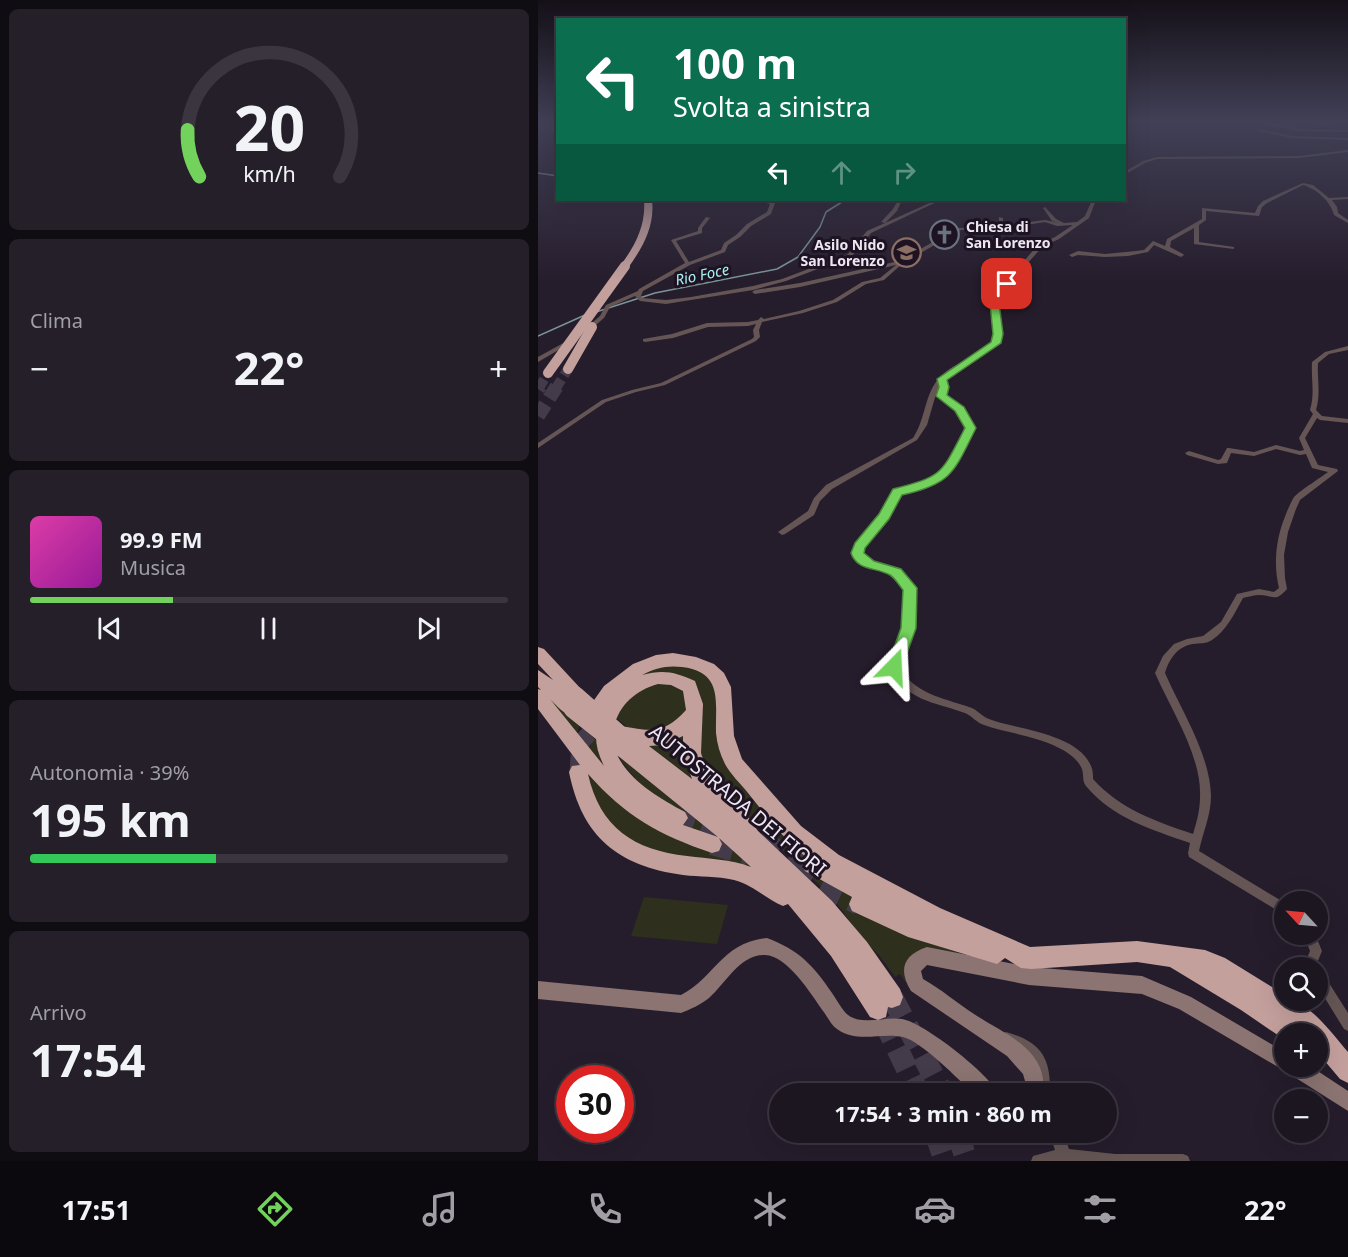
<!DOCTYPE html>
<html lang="it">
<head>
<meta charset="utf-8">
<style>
  :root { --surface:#1c1621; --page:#251f2a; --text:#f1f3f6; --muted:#a09fa5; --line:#3a353f; --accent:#73d25c }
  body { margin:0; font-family:"Noto Sans",sans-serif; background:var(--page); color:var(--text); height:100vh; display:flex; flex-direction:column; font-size:22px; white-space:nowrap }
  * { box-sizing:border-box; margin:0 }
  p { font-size:20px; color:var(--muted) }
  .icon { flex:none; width:33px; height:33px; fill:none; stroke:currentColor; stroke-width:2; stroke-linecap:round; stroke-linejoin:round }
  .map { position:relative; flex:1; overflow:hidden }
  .sheet { display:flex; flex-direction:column; gap:9px; padding:9px; background:#0f0c12; width:538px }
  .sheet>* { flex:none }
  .hud { position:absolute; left:18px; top:18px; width:570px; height:183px; border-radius:0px; box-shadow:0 6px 24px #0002,0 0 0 2px var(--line); background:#0b6e4f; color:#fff; overflow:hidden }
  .needle { width:39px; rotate:296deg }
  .buttons { position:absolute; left:736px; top:891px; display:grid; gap:12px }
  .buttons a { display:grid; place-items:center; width:54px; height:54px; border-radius:50%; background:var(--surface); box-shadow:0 6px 24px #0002,0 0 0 2px var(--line); font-size:30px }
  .speed { position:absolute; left:18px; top:1065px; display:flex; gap:12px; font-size:30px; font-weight:700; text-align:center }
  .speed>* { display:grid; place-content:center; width:78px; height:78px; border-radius:50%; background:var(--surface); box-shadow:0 6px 24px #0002,0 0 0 2px var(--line); line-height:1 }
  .speed .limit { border:9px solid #d22; background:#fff; color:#111 }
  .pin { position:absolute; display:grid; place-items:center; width:51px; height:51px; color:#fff; margin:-26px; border-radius:12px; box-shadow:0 3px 9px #0006 }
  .me { position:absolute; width:66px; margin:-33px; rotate:21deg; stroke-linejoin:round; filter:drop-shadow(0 0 4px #0008) }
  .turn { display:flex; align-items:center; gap:21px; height:126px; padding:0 18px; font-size:27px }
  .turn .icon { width:78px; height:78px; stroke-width:2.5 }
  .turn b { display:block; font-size:42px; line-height:51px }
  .lanes { display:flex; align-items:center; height:57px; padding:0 18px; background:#0003; justify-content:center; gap:30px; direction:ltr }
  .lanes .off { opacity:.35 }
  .big { font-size:45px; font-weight:700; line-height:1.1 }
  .sheet .tile { flex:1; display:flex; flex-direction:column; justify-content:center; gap:9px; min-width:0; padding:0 21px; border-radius:9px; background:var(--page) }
  .sheet .dial { align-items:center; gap:0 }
  .dial svg { height:156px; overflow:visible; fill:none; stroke:var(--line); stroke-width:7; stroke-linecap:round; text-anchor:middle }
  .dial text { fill:var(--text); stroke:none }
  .song { display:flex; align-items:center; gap:18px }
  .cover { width:72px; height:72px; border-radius:9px; background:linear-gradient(135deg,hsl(320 70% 55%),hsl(300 70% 35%)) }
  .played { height:6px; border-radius:3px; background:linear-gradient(90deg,var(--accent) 30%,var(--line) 30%) }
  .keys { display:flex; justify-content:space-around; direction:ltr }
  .heat { display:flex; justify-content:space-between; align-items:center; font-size:33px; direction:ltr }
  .charge { height:9px; border-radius:4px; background:linear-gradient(90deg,#34c759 39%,var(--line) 0) }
  .trip { position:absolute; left:231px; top:1083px; width:348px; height:60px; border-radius:30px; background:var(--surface); box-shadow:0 6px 24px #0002,0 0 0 2px var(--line); font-weight:700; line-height:60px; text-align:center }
  .menu { display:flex; height:96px; justify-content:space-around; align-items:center; background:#0b090d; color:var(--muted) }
  .menu .icon { width:42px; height:42px }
  .menu .active { color:var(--accent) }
  .menu b { font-size:27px; color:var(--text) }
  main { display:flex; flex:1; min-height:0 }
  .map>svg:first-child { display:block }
  .green { fill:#2e2f1c }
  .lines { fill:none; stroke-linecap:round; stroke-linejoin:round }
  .stream { stroke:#7b9497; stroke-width:1.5 }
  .highway-tunnel-far4 { stroke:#443b4a; stroke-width:8; stroke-dasharray:8 4; stroke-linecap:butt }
  .highway-tunnel-far3 { stroke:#443b4a; stroke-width:10; stroke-dasharray:10 5; stroke-linecap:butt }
  .highway-tunnel-far2 { stroke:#443b4a; stroke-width:14; stroke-dasharray:14 7; stroke-linecap:butt }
  .highway-tunnel-far1 { stroke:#443b4a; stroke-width:17; stroke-dasharray:17 8; stroke-linecap:butt }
  .highway-tunnel { stroke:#443b4a; stroke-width:22; stroke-dasharray:22 11; stroke-linecap:butt }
  .street { fill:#655655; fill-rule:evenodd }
  .secondary { fill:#8b7472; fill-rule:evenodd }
  .highway { fill:#c4a09d; fill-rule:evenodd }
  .highway-bridge-far1 { stroke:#c4a09d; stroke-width:10 }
  .highway-bridge { stroke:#c4a09d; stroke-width:17 }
  .route { fill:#73d25c; stroke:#4b883c; stroke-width:1.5 }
  .labels { text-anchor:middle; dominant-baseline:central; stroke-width:6; stroke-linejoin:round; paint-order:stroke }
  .far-poi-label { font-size:14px; font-weight:bold; fill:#eee7f2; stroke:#1d1323; text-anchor:start }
  .far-water-label { font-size:15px; font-style:italic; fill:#a7f1f1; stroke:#1d1323 }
  .near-street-label { font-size:20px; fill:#eee7f2; stroke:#1d1323 }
</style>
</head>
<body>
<main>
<section class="sheet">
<div class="tile dial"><svg viewBox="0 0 100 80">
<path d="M14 69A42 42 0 1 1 86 69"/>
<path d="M14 69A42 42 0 0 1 8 45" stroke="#73d25c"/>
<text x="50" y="56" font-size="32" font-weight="700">20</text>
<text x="50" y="72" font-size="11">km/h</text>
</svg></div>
<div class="tile"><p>Clima</p>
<div class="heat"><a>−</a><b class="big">22°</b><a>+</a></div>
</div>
<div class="tile">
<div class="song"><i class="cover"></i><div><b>99.9 FM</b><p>Musica</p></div></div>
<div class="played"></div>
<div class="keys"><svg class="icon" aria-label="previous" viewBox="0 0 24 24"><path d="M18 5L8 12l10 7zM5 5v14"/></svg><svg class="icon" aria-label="pause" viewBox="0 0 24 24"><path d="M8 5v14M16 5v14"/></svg><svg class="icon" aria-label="next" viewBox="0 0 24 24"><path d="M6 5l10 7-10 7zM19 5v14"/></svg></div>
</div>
<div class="tile"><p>Autonomia · 39%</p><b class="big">195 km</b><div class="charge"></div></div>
<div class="tile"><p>Arrivo</p><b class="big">17:54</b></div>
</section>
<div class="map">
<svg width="810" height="1161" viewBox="0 0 810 1161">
  <rect width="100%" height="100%" fill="#261d2c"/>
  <!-- green -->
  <g class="green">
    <path d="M155,665L180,683L182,739L322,897L370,935L456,965L401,953L370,982L368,983L362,974L357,977L341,955L326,941L294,897L178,788L168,775L145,677L69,697L110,667Z"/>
    <path d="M127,682L146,692L149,713L121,735L89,727L75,715L104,686Z"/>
    <path d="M0,687L42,724L39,733H48L49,730L60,739L107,791L77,753L135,798L222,873L145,861L77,835L33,773L34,750L98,805L0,690Z"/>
    <path d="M145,730L167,790L104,742Z"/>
    <path d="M106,897L190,905L179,944L93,936Z"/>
  </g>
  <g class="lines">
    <!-- stream -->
    <g class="stream">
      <path d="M0,173L20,176"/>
      <path d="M58,312L117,293L239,269L260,257L282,227L288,212L307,200"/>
      <path d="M0,336L47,315"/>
    </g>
    <!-- highway-tunnel-far4 -->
    <path class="highway-tunnel-far4" d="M0,124L20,129"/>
    <!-- highway-tunnel-far3 -->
    <g class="highway-tunnel-far3">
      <path d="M1,388L10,373"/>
      <path d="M18,388L30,369"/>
    </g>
    <!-- highway-tunnel-far2 -->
    <g class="highway-tunnel-far2">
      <path d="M0,389L2,386"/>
      <path d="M0,416L19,386"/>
    </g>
    <!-- highway-tunnel-far1 -->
    <g class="highway-tunnel-far1">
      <path d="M40,772L42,743L57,728"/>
      <path d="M140,818L189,835"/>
    </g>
    <!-- highway-tunnel -->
    <g class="highway-tunnel">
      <path d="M186,834L189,835"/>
      <path d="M174,844L211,855"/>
      <path d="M220,844L254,854L274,864"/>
      <path d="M253,872L321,904"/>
      <path d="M354,997L405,1094"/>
      <path d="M345,1019L381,1094"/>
      <path d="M397,1132L407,1161"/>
      <path d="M419,1132L429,1161"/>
    </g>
    <!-- street -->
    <g class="street">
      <path d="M0,120H6L0,122Z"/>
      <path d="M747,120L787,122L810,120V122L787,124Z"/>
      <path d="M728,122L762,129L810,130V132L762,131L727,124Z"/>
      <path d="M721,129L754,136L810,138V140L754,138L720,131Z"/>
      <path d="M810,150V152L761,158L619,159L607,163L586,175V172L605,161L619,157L761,156Z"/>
      <path d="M765,183L775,185L791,198L810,197V199L794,200L799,207L800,213L810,220V223L796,215C793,202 779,189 765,185L729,203L724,207L721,216L668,211V220L661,225V242L696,247V249L656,244V228L633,241L632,247L645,254L646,255L643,257L616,245L610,252L590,256L567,257L540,255L534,257L531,255L540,251L567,254L598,251L606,250L615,241L627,246L629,239L664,219V208L717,213L720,206L725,201Z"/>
      <path d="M215,200H222L237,203L233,214L213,226L202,237L190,245L187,252L152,265L105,291L103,296L104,298L128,300L153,297L215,286L244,279L310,254L329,231L347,223L343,222L355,209L360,200H364L359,211L347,223L398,200H403L333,233L314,256L248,281L215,290L128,304L102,301L97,296L72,307L66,318L52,330H48V328L62,316L68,305L100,291L101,289L147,263L133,240L160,231V228L168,217L172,218L164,228V233L138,241L151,262L183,250L186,243L198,235L209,224L229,212L232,204Z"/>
      <path d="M554,200H558L551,218L521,239L504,247L475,280L459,303L462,341C447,359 424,363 407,379L409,387L406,395C415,402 430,410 433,420C437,432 412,474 402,481C390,488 373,486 363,493C353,500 352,516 344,525C337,532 320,543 324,554C327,566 352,564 361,571C367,575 372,582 376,588L374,628L361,667C376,693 404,698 431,707C439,709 443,716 451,719C480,730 539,733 553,766C555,770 555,775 555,779C582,809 617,821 655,834C659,821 662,810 662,797C664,756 633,710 617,673L625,656L636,644L649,639L665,636L683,622L699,594L721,589L736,592L741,588C735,563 738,538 748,514C750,509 753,502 756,497C763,490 782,478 790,472L774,468L768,454L762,455L738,449L716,456L693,453L689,463L680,464L649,455L647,453L651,451L680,460L683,459L689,448H691L716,452L738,445L762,451L766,450L761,438L775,414L772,410C777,393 773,380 774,362L787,352L810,346V350L791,354L780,363C779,380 783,393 778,410L784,416L810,419V423L782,420L779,418L767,438L780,465L799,469L800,471L762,500L758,509L750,532L746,555L747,578L749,589C737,603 735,595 721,595C716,595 710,597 705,598C696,614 689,630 674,640C668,644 662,643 655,644C640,646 631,659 627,673C643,710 672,754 673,796C673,815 665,832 661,851L747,903V915L651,857L650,853L652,843C615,830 574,818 548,786C544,781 546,776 544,769C541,761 532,754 525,750C501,736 472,734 446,725C439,723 434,716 427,713C394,701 370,702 351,667L366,628L368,589C363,583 358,576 351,573C340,567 321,570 316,555C312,541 334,528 341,518C347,509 348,497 357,490C368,482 384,485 396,478C407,471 432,430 425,418C421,410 408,403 401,397L400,396L402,385L398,394L389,425L379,440L294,489L282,501L276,515L247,534L244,535L240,532L270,511L276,498L288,485L375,438C388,419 386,394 402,377C418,361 442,357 457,340L453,303L471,278L500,245L517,237L535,225L519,226L507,222L494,224H492V222L507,220L521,223L514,221L505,208L507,207L518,219L526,223L539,222L547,216Z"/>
      <path d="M461,217L465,218V223L444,229L423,230L365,263L346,280L328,284L299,302L265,313L224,322L221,330L222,337L218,341L127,385L98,392L68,402L0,448V443L64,400L94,390L123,383L214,339L216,337L215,330L218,324L210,326L170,327L135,338L107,342L105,341V339L134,334L169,323L210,322L220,320L223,317L226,319L261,311L295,300L324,282L342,278L358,265L262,287L217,294L214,292L217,290L262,283L361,261L420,228L444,227L461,221Z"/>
      <path d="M29,341L32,343L31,344L0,362V357Z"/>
      <path d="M765,934H777L784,951L779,963L781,968L780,970L784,972L810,1013V1031L806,1029L780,987V968H769L767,963L772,951Z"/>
      <path d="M468,1032C503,1042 513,1057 512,1094H498C499,1076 499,1060 482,1050C477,1046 470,1045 464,1042L462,1038L464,1034Z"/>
      <path d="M511,1132H525L531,1149L577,1154H645L650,1156L652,1161H493L495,1156L517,1150Z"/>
    </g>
    <!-- secondary -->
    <g class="secondary">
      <path d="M229,938C261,950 275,965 294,993C299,1000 304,1010 310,1015C324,1026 348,1016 364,1019C385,1022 453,1075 460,1094H436C421,1080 383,1041 365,1037C342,1032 320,1044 299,1029C293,1025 289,1016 285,1011C273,994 250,956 227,955C202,954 188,983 171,998C162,1005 153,1009 143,1013L0,999V981L143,995C178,977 183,943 229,938Z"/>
      <path d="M389,947L491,967L604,976L653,997L747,1052V1066H772L810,1091V1111L747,1071L641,1009L604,994L491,985L389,965L383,971L385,979C403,989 419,1003 436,1014C466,1034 511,1049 505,1094H485L487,1081L485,1074L469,1056L373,991C360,970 365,955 389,947Z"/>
    </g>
    <!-- highway -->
    <g class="highway">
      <path d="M106,200H114C117,226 105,247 90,268H84L82,266C97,246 108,226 106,200Z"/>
      <path d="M0,647L6,649L44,690L46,695L44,700L38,702L43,709L40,714C28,718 20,707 12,699L66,766C58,750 56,737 60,720C56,727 52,728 45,725L42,720L66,686L95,664L118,655L135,653L158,657L176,664L186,673L193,687L196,736L204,759L263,826L301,855L402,908L492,947L599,941L667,950L687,958L747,995V1000C771,1000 795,1035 810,1052V1083L802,1079L780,1053V1034H747V1040L703,1010L632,967L599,962L493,969L483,968L467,958L459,964L370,937L314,911L311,904L314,897L267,871L264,864L268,857C245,839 228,815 210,793C202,783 193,775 187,764C182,754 179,744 178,733C177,703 186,672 144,667C130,665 116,668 104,675C125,669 138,672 157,681L165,704L163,753L169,771L203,807L220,831L294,901L329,942L362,989L365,997L362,1005L354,1008L350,1007L348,1017L340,1020L332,1017L293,956L250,904L245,906C228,899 215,885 196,880C179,876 162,877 145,875C80,866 44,837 31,772L34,766L42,765L0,709V689L3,690L0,687V670L15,680L0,664ZM120,684L133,685L145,691L148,710C132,728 119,733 95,728C89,727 83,725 76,727C81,705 98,690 120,684ZM145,736V753L154,779L111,746L125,745ZM79,755L180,837L145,825L150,818L147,812C121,798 93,782 79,755ZM50,774C87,816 121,835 174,853L181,851L184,844L181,838L213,867C192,859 171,859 149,856C96,850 62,828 50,774Z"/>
    </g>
    <!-- highway-bridge-far1 -->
    <g class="highway-bridge-far1">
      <path d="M30,369L54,327"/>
      <path d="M10,373L87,266"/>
    </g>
    <!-- highway-bridge -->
    <g class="highway-bridge">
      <path d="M38,695L81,733"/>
      <path d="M34,709L83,748"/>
    </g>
  </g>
  <!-- sky -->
  <linearGradient id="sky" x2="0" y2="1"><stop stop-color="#151018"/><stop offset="0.43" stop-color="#414056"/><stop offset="1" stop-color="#414056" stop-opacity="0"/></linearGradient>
  <rect width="810" height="282" fill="url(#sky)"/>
  <!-- route -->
  <path class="route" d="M466,283L473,284L461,303L465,334L463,343L409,380L411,387L409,395L426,407L438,428C416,472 414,484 364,495L351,519L327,548L326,553L336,561L363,569L379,588L378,628L364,667L362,672H351L349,667L363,628L365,590C361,585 357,578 352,575C338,567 319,571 313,553L317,543L341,514L355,489C406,476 403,474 427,428L417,411L398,396L401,387L399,379L453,342L455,334L452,303Z"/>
  <!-- icons -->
  <defs>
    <symbol id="church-ring" viewBox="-11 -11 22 22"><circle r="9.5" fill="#1d1323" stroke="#6b7280" stroke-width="1.5"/><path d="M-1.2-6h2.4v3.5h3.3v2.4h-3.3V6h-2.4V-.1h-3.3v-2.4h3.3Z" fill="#6b7280"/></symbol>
    <symbol id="school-ring" viewBox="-11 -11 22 22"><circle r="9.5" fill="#1d1323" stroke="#8d6e63" stroke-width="1.5"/><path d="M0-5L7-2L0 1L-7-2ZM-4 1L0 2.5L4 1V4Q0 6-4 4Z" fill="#8d6e63"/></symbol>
  </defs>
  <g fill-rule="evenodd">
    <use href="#church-ring" x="390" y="218" width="33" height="33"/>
    <use href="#school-ring" x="352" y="236" width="33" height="33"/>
  </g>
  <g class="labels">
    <!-- far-poi labels -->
    <g class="far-poi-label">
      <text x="428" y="226">Chiesa di<tspan x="428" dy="16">San Lorenzo</tspan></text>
      <text x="347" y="244" text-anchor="end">Asilo Nido<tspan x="347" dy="16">San Lorenzo</tspan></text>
    </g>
    <!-- far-water labels -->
    <g class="far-water-label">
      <text transform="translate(164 274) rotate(-12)">Rio Foce</text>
    </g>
    <!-- near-street labels -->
    <g class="near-street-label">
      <text transform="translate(200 800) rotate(40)">AUTOSTRADA DEI FIORI</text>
    </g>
  </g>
</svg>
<div class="buttons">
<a><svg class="needle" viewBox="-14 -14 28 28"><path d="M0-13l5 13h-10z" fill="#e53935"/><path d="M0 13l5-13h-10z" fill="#a09fa5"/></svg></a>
<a><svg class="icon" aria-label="search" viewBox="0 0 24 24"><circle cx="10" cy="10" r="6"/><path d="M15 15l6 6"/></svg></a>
<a>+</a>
<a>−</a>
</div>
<div class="speed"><div class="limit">30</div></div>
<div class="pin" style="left:469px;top:284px;background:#d93025"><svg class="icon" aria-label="arrive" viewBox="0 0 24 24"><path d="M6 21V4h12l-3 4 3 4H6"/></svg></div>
<svg class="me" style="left:356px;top:667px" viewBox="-20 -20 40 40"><path d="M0-17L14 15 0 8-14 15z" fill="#73d25c" stroke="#fff" stroke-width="4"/></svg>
<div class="trip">17:54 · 3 min · 860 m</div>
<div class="hud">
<div class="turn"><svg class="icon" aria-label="left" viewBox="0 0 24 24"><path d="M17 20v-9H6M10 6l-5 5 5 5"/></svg><div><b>100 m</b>Svolta a sinistra</div></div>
<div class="lanes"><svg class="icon" aria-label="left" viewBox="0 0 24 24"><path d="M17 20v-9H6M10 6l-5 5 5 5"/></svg><svg class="icon off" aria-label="ahead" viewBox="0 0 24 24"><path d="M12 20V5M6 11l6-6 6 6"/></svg><svg class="icon off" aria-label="right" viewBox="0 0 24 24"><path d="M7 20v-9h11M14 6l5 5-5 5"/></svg></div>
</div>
</div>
</main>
<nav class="menu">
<b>17:51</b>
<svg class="icon active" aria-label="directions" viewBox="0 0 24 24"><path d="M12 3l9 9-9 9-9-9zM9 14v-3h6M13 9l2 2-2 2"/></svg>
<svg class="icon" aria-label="music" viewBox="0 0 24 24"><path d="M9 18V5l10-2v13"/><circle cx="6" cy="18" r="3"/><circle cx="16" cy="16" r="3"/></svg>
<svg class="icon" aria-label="phone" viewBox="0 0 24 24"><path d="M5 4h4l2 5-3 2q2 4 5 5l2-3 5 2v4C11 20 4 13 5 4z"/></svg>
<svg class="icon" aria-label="climate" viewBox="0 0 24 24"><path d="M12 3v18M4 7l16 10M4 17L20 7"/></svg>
<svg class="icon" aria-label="car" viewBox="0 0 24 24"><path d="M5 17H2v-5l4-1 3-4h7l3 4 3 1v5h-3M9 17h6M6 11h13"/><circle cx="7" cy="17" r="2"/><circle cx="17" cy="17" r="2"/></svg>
<svg class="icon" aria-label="filters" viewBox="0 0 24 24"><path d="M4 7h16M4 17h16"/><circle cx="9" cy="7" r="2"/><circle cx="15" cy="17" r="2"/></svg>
<b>22°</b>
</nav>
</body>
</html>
